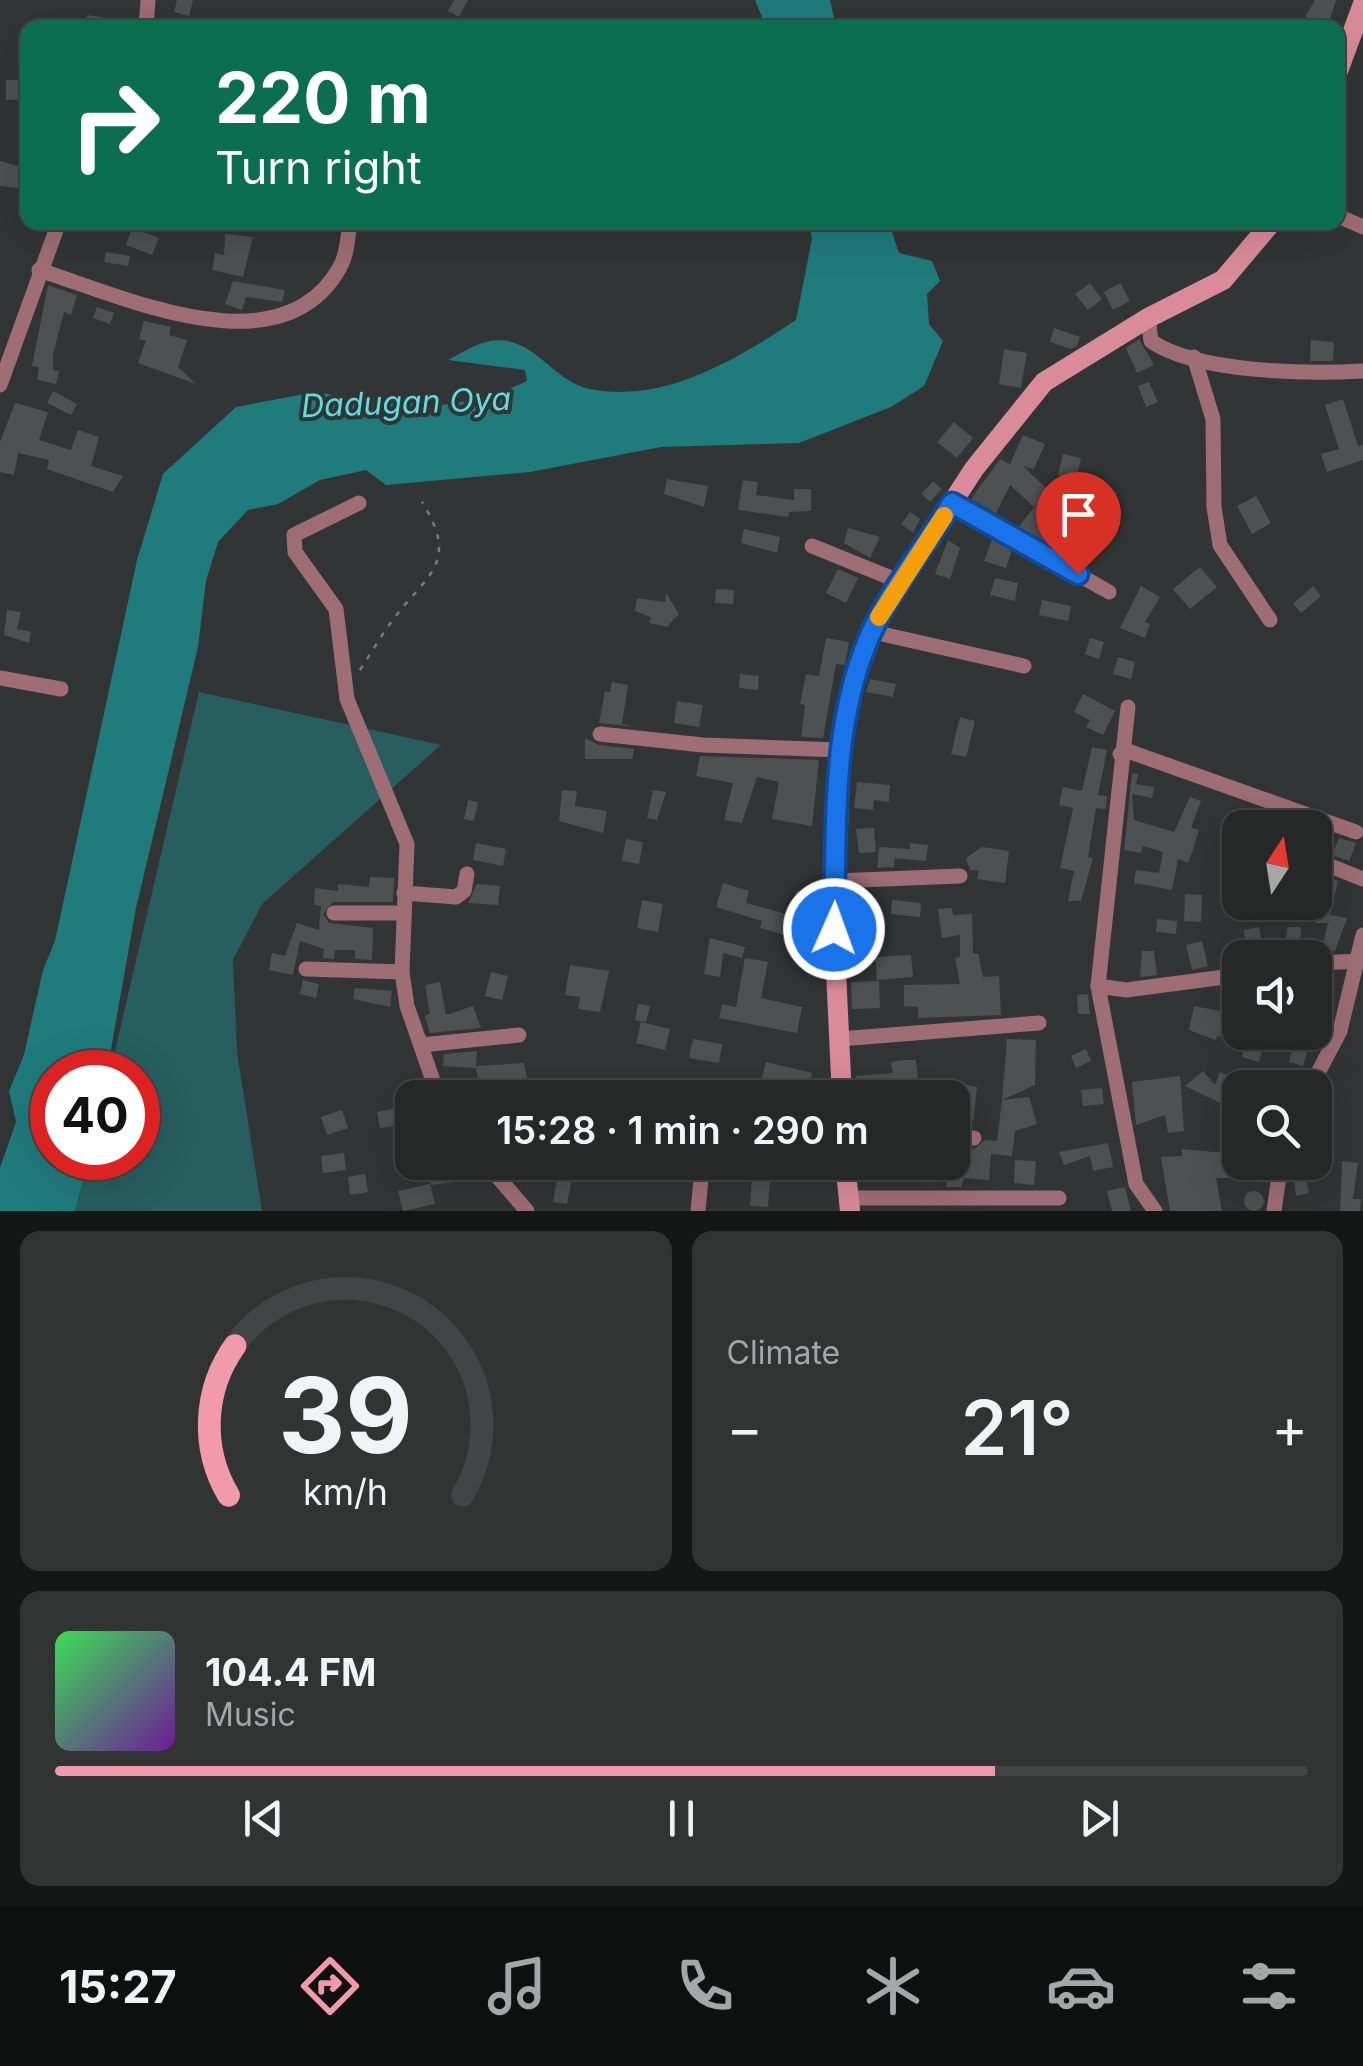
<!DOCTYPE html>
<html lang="en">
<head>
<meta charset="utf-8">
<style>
  :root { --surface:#262828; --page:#323434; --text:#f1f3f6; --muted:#a4a6a8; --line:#424445; --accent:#f29aac }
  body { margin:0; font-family:Inter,sans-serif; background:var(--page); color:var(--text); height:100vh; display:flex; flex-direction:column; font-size:38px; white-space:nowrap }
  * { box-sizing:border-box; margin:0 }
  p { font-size:32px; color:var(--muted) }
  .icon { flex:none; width:55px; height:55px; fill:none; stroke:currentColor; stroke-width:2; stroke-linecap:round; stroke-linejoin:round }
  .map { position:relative; height:1211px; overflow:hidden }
  .drawer { display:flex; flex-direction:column; gap:20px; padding:20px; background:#151616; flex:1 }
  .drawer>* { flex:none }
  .banner { position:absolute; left:20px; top:20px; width:1325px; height:210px; border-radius:20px; box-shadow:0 10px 40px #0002,0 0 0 2px var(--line); background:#0b6e4f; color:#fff; overflow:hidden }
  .needle { width:65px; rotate:12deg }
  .controls { position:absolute; left:1222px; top:810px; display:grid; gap:20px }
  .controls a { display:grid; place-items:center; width:110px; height:110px; border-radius:20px; background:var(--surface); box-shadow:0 10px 40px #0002,0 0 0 2px var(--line); font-size:50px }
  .speed { position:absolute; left:30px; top:1050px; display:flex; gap:20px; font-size:50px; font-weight:700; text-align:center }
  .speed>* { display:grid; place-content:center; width:130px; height:130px; border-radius:50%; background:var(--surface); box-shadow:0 10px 40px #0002,0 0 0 2px var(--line); line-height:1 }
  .speed .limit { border:15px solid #d22; background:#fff; color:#111 }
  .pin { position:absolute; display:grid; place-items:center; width:85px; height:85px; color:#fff; margin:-102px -42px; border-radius:50% 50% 50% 0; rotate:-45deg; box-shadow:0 0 10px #0007 }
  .pin .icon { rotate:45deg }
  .me { position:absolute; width:110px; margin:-55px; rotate:2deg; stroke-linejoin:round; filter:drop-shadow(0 0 8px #0008) }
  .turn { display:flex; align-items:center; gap:35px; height:210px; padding:0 30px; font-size:45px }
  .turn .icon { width:130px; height:130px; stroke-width:2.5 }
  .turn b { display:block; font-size:70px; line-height:85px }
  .big { font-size:75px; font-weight:600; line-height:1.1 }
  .drawer .tile { flex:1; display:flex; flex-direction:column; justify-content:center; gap:15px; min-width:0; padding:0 35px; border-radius:20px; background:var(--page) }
  .drawer .dial { align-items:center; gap:0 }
  .dial svg { height:260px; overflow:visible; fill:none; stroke:var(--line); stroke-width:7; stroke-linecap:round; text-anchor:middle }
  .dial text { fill:var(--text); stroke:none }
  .song { display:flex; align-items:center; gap:30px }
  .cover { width:120px; height:120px; border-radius:15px; background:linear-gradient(135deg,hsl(130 70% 55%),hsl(280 70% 35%)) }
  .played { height:10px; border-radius:5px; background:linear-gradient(90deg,var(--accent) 75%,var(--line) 75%) }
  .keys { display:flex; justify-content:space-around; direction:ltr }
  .heat { display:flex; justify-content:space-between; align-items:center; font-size:55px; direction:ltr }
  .drawer .tiles { flex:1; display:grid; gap:20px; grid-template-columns:1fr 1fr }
  .tile:last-child { grid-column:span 2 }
  .trip { position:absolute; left:395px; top:1080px; width:575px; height:100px; border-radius:20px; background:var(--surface); box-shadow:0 10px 40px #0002,0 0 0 2px var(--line); font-weight:600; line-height:100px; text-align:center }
  .tab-bar { display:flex; height:160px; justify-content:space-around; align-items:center; background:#0f1010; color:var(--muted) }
  .tab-bar .icon { width:70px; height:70px }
  .tab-bar .on { color:var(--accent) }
  .tab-bar b { font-size:45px; color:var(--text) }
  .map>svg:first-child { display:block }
  .green { fill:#285e5f }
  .water { fill:#207b7d }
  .building { fill:#4e5151 }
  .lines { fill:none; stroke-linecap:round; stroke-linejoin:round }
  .path { stroke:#787b7b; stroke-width:2.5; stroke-dasharray:5 8; stroke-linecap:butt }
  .street { stroke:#9e6d76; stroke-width:15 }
  .secondary { stroke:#d98b9b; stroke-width:20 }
  .route-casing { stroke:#114b97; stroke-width:25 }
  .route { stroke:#1a73e8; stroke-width:18 }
  .slow { stroke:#f59e0b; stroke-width:18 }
  .labels { text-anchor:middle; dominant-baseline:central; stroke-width:8; stroke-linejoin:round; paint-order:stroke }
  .water-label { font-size:32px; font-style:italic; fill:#5edcdf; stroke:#323535 }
</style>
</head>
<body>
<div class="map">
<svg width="1363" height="1211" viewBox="0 0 1363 1211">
  <rect width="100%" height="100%" fill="#323535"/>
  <!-- green -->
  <path class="green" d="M199,692L441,745L262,904L233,960L237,1052L262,1211H75L89,1158H138V1072H110Z"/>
  <!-- water -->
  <g class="water">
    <path d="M755,0H830L836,27H766Z"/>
    <path d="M809,223H889L899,253L932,261L940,281L927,294L929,324L943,341L924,386L891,407L799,443L661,447L530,472L386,485L366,470L320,480L278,504L248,510L218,542L206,581L198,647L136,908L107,1072H52V1158H89L75,1211H0V1168L16,1122L9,1091L24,1055L43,970L55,941L137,560L163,474L236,407L315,392L355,398L401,396L430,407L491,397L527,381L525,370L448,360C460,354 476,343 490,341C534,334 551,381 590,389C665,404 737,359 796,320L812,239Z"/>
  </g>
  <!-- building -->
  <g class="building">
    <path d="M177,0H193L189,16L174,12Z"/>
    <path d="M454,0H468L459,17L448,11Z"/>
    <path d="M1315,0H1336L1328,26L1305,17Z"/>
    <path d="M87,15L125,21V28H85Z"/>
    <path d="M6,80H28V99L6,100Z"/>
    <path d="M0,161L28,169V189L0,186Z"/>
    <path d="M132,228L159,238L152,255L126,245Z"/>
    <path d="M225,234L253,237L243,277L212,270L215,253L224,255Z"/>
    <path d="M106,252L130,256L128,266L104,262Z"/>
    <path d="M233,281L285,290L282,302L246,297L242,310L225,304Z"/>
    <path d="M1090,283L1102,299L1088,310L1075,294Z"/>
    <path d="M1120,283L1130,301L1113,310L1104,292Z"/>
    <path d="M48,285L77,295L71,315L64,312L53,354V370L59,371L56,384L37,380L39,367L32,366Z"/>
    <path d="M97,307L114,313L110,324L93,318Z"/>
    <path d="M144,321L171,327L169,335L187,340L178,367L196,384L138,363L146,341L139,339Z"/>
    <path d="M1054,328L1080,337L1077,346L1071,349L1050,342Z"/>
    <path d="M1139,339L1154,365L1137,373L1126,348Z"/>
    <path d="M1311,340L1334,342L1333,361H1310Z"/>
    <path d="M1004,349L1027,353L1021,388L999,384Z"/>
    <path d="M1149,382L1158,402L1146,407L1138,386Z"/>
    <path d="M53,391L77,404L71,415L47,403Z"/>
    <path d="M1343,399L1358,446L1363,445V460L1327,472L1321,454L1339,449L1325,405Z"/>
    <path d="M15,403L48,412L39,440L71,450L78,430L99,437L91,466L123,476L113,492L47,469L49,460L18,453L14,475L0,472V442Z"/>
    <path d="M954,422L973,438L957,458L937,442Z"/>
    <path d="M1023,435L1045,444L1034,469L1023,466L1062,503L1044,521L1049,524L1046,528L1063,540L1056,549L1018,528L1034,507L1010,485L996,513L971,499L1000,459L1010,464Z"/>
    <path d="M1063,454L1081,458L1076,480L1058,475Z"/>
    <path d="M667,479L708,486L704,507L664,494Z"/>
    <path d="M743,480L758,482L756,495L794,500V489H811V511L789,512L788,517L738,510Z"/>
    <path d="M933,481L942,489L930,502L921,494Z"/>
    <path d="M1107,488L1117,493L1108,514L1098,509Z"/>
    <path d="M1256,496L1271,523L1252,534L1237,506Z"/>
    <path d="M910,512L920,519L913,533L901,524Z"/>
    <path d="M848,528L880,537L870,558L844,543Z"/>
    <path d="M744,529L780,537L777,553L741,543Z"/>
    <path d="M948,540L960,548L950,579L935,574Z"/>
    <path d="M992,540L1012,550L1006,568L984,561Z"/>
    <path d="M1200,567L1217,587L1190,609L1173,589Z"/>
    <path d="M838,569L858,578L846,603L826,593Z"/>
    <path d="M995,578L1018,583L1015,601L990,595Z"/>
    <path d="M1141,586L1160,597L1145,622L1150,624L1145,638L1120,628Z"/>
    <path d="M1313,586L1321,596L1301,613L1293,604Z"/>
    <path d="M716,589L734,590L733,604L715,603Z"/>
    <path d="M666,593L679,614L667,627L649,623L651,617L635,611L637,598L665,602Z"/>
    <path d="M1042,600L1071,606L1068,621L1039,615Z"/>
    <path d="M7,610L21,612L17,629L31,632L29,643L4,635Z"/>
    <path d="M826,638L849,642L845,665L836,664L823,738L801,737L805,705L800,704L806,674L819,676Z"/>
    <path d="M1090,638L1104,642L1099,659L1085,654Z"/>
    <path d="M1118,657L1135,662L1131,679L1113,674Z"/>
    <path d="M740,674L759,676L758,690L739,688Z"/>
    <path d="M870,679L896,684L893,697L866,692Z"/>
    <path d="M612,682L628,685L622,724L637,727L599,723L605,691L610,692Z"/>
    <path d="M1083,694L1115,711L1103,735L1086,727L1090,720L1074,712Z"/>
    <path d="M677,701L703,705L699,727L674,723Z"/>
    <path d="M960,717L975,721L966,757L951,754Z"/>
    <path d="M585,738L599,745L634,749L632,759H585Z"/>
    <path d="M1092,747L1107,750L1098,795L1107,796L1106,809L1096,808L1088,857L1093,858L1081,901H1068L1074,871L1060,868L1073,808L1059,805L1063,787L1082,791Z"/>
    <path d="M700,756L819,760L812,826L772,819L779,782L757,777L742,823L724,820L733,783L696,776Z"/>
    <path d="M1132,773L1138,774L1136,784L1154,787L1152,798L1132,794L1134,820L1174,832L1190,797L1201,801L1191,828L1199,830L1193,850L1188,863L1178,859L1172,890L1134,883L1136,870L1159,873L1163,852L1143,846L1141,853L1124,850Z"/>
    <path d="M857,782L890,785L889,802L874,800L873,810L854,808Z"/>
    <path d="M562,790L577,791L575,806L607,811L603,833L559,821Z"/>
    <path d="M653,790L666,792L657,820L647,818Z"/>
    <path d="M468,800L478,802L474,821L464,819Z"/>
    <path d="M874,828L876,852L859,853L856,829Z"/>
    <path d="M1339,838L1356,843L1349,861L1332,855Z"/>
    <path d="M626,839L643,842L639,864L622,861Z"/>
    <path d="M476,843L506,849L503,866L473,860Z"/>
    <path d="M910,843L928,845L926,861L895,858L894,867L877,868L879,847L910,849Z"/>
    <path d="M1230,843L1240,845V880L1222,879Z"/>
    <path d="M982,847L1009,851L1005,883L977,879L979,871L970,870L966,858Z"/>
    <path d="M1323,875L1338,881L1330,915L1347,918L1335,951L1322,948L1328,923H1315Z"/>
    <path d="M370,877L394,878L393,902H333L323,914L329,923L373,928L372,960L355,959V950H335L334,959L323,958L324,949L300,941L293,975L269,970L272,953L285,956L297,923L319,930L321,906L314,905L315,888L338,891V884L369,887Z"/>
    <path d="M723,883L749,891L746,903L794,916L796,891L816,893L815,907L807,906L797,944L791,943V937L760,928L762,921L716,907Z"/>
    <path d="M477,884L500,886L498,905L468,903Z"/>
    <path d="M1185,894L1202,895L1201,922L1184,921Z"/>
    <path d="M642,900L663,904L658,932L637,928Z"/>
    <path d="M892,900L921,903L920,917L891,914Z"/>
    <path d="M952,908L953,915L972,914L973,954L978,953L983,977L999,976L1001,1015L918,1018V1007L904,1006V985L960,984L955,958L960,957V935L942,938L938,909Z"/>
    <path d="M1157,919L1177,921L1176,934L1156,932Z"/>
    <path d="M1259,927L1262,944L1246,946L1244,930Z"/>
    <path d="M1287,927H1301L1300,942L1286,941Z"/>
    <path d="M710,938L745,947L742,958L723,953L720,977L704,974Z"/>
    <path d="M1202,941L1208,966L1192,970L1186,945Z"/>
    <path d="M1142,951H1154L1157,975L1140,977Z"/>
    <path d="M911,955L913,977L877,980L875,957Z"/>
    <path d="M745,958L768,962L761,998L802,1007L797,1033L719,1018L722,1004L736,1007Z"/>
    <path d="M570,965L609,971L600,1012L578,1009L580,997L565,995Z"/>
    <path d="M491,972L508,976L502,1000L485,996Z"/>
    <path d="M303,980L319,984L316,998L300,994Z"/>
    <path d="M879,981L880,1008L852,1009L851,982Z"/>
    <path d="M440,982L446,1015L473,1006L481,1028L430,1033L425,1016L430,1014L425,985Z"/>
    <path d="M1315,984L1330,987L1325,1009L1315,1007Z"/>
    <path d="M355,988L392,991L390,1007L353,999Z"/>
    <path d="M1234,992H1240V1040L1217,1036L1216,1040L1189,1030L1194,1006L1230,1013Z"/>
    <path d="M1088,994L1090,1014H1078L1077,995Z"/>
    <path d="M638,1004L650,1006L646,1022L635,1020Z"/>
    <path d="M1315,1018L1330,1027L1324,1038H1311L1303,1066L1289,1062L1294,1044L1283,1047L1277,1032H1315Z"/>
    <path d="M641,1022L670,1029L665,1050L636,1043Z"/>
    <path d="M1247,1037L1264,1042L1259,1062L1242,1057Z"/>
    <path d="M693,1039L722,1044L719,1063L689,1058Z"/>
    <path d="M1007,1039L1036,1040L1035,1085L1002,1100Z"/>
    <path d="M1086,1049L1091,1061L1076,1068L1071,1056Z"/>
    <path d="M477,1051L476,1066L524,1063L529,1088L480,1092L476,1068L443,1066L444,1054Z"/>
    <path d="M904,1060H916L920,1098H858L856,1076L893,1073L891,1062Z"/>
    <path d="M766,1062L812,1073L808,1091L762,1078Z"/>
    <path d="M1203,1071L1215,1085L1220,1072L1239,1080L1228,1107L1185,1086Z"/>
    <path d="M1180,1076L1184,1131L1168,1133L1165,1115L1136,1125L1132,1082Z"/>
    <path d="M953,1082L977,1087L973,1121L952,1117Z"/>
    <path d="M1102,1088L1104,1104L1083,1106L1081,1090Z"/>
    <path d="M1029,1097L1037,1124L1015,1131L1012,1156L991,1154L989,1180L964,1178L961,1187H946L947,1179H940L941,1162H952L953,1148L974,1149L985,1140L997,1141L1002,1100Z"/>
    <path d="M398,1108L401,1125L380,1128L377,1112Z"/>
    <path d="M342,1110L348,1128L327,1135L321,1117Z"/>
    <path d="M1108,1143L1113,1167L1093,1171L1090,1156L1064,1165L1059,1152Z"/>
    <path d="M1182,1149L1236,1154V1178H1216L1222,1211H1170L1161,1157L1182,1156Z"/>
    <path d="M344,1153L346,1170L323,1173L321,1156Z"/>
    <path d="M1015,1160L1036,1161L1034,1185L1014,1183Z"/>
    <path d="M1342,1161L1358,1163L1353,1199H1361L1360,1211H1340Z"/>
    <path d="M427,1162H469L471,1180L431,1185Z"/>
    <path d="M560,1162H575L567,1204L553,1202Z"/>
    <path d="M717,1162H731L726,1179L714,1176Z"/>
    <path d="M1292,1162H1302L1309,1193L1296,1196Z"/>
    <path d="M365,1174L368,1192L350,1195L348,1177Z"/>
    <path d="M752,1179L770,1180L768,1207L750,1206Z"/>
    <path d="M430,1184L435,1204L403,1211L398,1191Z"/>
    <path d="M1125,1187L1131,1211H1112L1107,1191Z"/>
    <circle cx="1254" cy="1201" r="10"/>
  </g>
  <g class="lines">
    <!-- path -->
    <path class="path" d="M360,670C371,653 382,634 395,617C427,575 460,562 422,502"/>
    <!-- street -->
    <g class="street">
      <path d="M146,28L148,0"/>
      <path d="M1338,216L1363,227"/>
      <path d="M39,270C125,297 282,372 340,267C347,255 348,236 350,222"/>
      <path d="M1148,318L1151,341C1197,373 1307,374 1363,371"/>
      <path d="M1194,357L1213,419L1214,507L1220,545L1270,620"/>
      <path d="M0,385L59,222"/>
      <path d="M359,503L294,535L295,552L336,609L347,699L407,844L402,972L407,1006L439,1098"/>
      <path d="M952,503L1109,592"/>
      <path d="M812,546L901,582"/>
      <path d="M873,632L1024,666"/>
      <path d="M0,678L61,689"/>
      <path d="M1128,707L1098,986L1136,1184L1155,1211"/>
      <path d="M600,734L703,745L841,750"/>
      <path d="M1120,754L1125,750L1356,832"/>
      <path d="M1323,863L1363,879"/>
      <path d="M835,881L960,876"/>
      <path d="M404,893L456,897L464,891L467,874"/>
      <path d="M334,913H404"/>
      <path d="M1315,963L1363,961"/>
      <path d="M306,969L402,972"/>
      <path d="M1098,986L1126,990L1240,975"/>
      <path d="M840,1039L1039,1023"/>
      <path d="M421,1045L519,1035"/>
      <path d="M1310,1088L1340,1031L1363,935"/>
      <path d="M952,1137L974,1138"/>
      <path d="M485,1162L527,1211"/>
      <path d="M848,1198H1059"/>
      <path d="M698,1211L701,1179"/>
      <path d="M1274,1211L1281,1162"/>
    </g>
    <!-- secondary -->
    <g class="secondary">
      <path d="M1338,71L1363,4"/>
      <path d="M842,1098L834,929L841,750L853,685L880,614L974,469L1044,382L1148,318L1223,280L1272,222"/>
      <path d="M845,1162L850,1211"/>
    </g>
  </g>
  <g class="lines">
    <defs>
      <path id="route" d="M834,929C837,825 829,707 881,613C902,575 929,540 952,503L1078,574"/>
    </defs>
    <!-- route casing -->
    <use href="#route" class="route-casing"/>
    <!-- route -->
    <use href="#route" class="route"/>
    <!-- slow -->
    <path class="slow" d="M879,617L944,516"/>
  </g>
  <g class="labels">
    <!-- water labels -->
    <g class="water-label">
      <text transform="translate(406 402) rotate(-2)">Dadugan Oya</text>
    </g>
  </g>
</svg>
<div class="controls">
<a><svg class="needle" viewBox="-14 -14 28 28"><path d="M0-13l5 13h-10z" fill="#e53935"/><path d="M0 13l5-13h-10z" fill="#a4a6a8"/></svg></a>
<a><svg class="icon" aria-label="sound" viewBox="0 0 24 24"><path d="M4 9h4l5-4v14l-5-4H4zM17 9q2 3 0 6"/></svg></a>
<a><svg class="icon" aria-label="search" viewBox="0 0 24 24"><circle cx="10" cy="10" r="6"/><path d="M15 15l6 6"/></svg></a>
</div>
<div class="speed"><div class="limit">40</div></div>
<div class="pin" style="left:1078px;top:574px;background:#d93025"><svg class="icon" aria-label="arrive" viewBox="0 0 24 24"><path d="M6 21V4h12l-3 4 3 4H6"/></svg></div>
<svg class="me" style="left:834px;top:929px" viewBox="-20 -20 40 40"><circle r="17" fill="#1a73e8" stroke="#fff" stroke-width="3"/><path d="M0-11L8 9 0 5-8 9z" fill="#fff"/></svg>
<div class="trip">15:28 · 1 min · 290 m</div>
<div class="banner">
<div class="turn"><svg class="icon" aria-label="right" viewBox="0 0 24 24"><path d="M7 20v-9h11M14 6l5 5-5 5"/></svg><div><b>220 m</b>Turn right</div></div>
</div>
</div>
<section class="drawer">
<div class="tiles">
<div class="tile dial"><svg viewBox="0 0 100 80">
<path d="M14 69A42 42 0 1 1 86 69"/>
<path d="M14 69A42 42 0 0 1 16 23" stroke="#f29aac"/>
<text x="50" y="56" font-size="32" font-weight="700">39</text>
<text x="50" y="72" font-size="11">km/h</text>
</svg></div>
<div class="tile"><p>Climate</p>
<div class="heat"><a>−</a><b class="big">21°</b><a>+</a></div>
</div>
<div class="tile">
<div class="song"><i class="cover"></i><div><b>104.4 FM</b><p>Music</p></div></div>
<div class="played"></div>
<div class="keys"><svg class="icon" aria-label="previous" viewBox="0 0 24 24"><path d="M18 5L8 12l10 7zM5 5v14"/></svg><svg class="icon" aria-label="pause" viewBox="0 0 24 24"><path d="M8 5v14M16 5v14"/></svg><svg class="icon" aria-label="next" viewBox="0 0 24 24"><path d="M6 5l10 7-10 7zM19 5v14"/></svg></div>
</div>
</div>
</section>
<nav class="tab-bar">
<b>15:27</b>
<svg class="icon on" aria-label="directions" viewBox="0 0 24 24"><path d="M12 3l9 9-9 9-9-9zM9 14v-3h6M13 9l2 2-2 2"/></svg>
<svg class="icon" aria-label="music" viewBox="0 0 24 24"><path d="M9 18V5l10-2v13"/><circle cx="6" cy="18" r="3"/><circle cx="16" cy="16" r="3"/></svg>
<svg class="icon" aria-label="phone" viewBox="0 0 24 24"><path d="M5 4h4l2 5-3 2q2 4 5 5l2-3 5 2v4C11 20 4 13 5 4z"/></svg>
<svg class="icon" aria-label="climate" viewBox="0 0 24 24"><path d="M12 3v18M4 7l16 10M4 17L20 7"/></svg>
<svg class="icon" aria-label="car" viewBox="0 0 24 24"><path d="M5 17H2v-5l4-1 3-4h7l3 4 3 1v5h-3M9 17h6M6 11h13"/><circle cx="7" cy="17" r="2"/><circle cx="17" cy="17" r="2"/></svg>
<svg class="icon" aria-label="filters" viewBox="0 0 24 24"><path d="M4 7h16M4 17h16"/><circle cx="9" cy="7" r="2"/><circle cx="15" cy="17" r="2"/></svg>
</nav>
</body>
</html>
